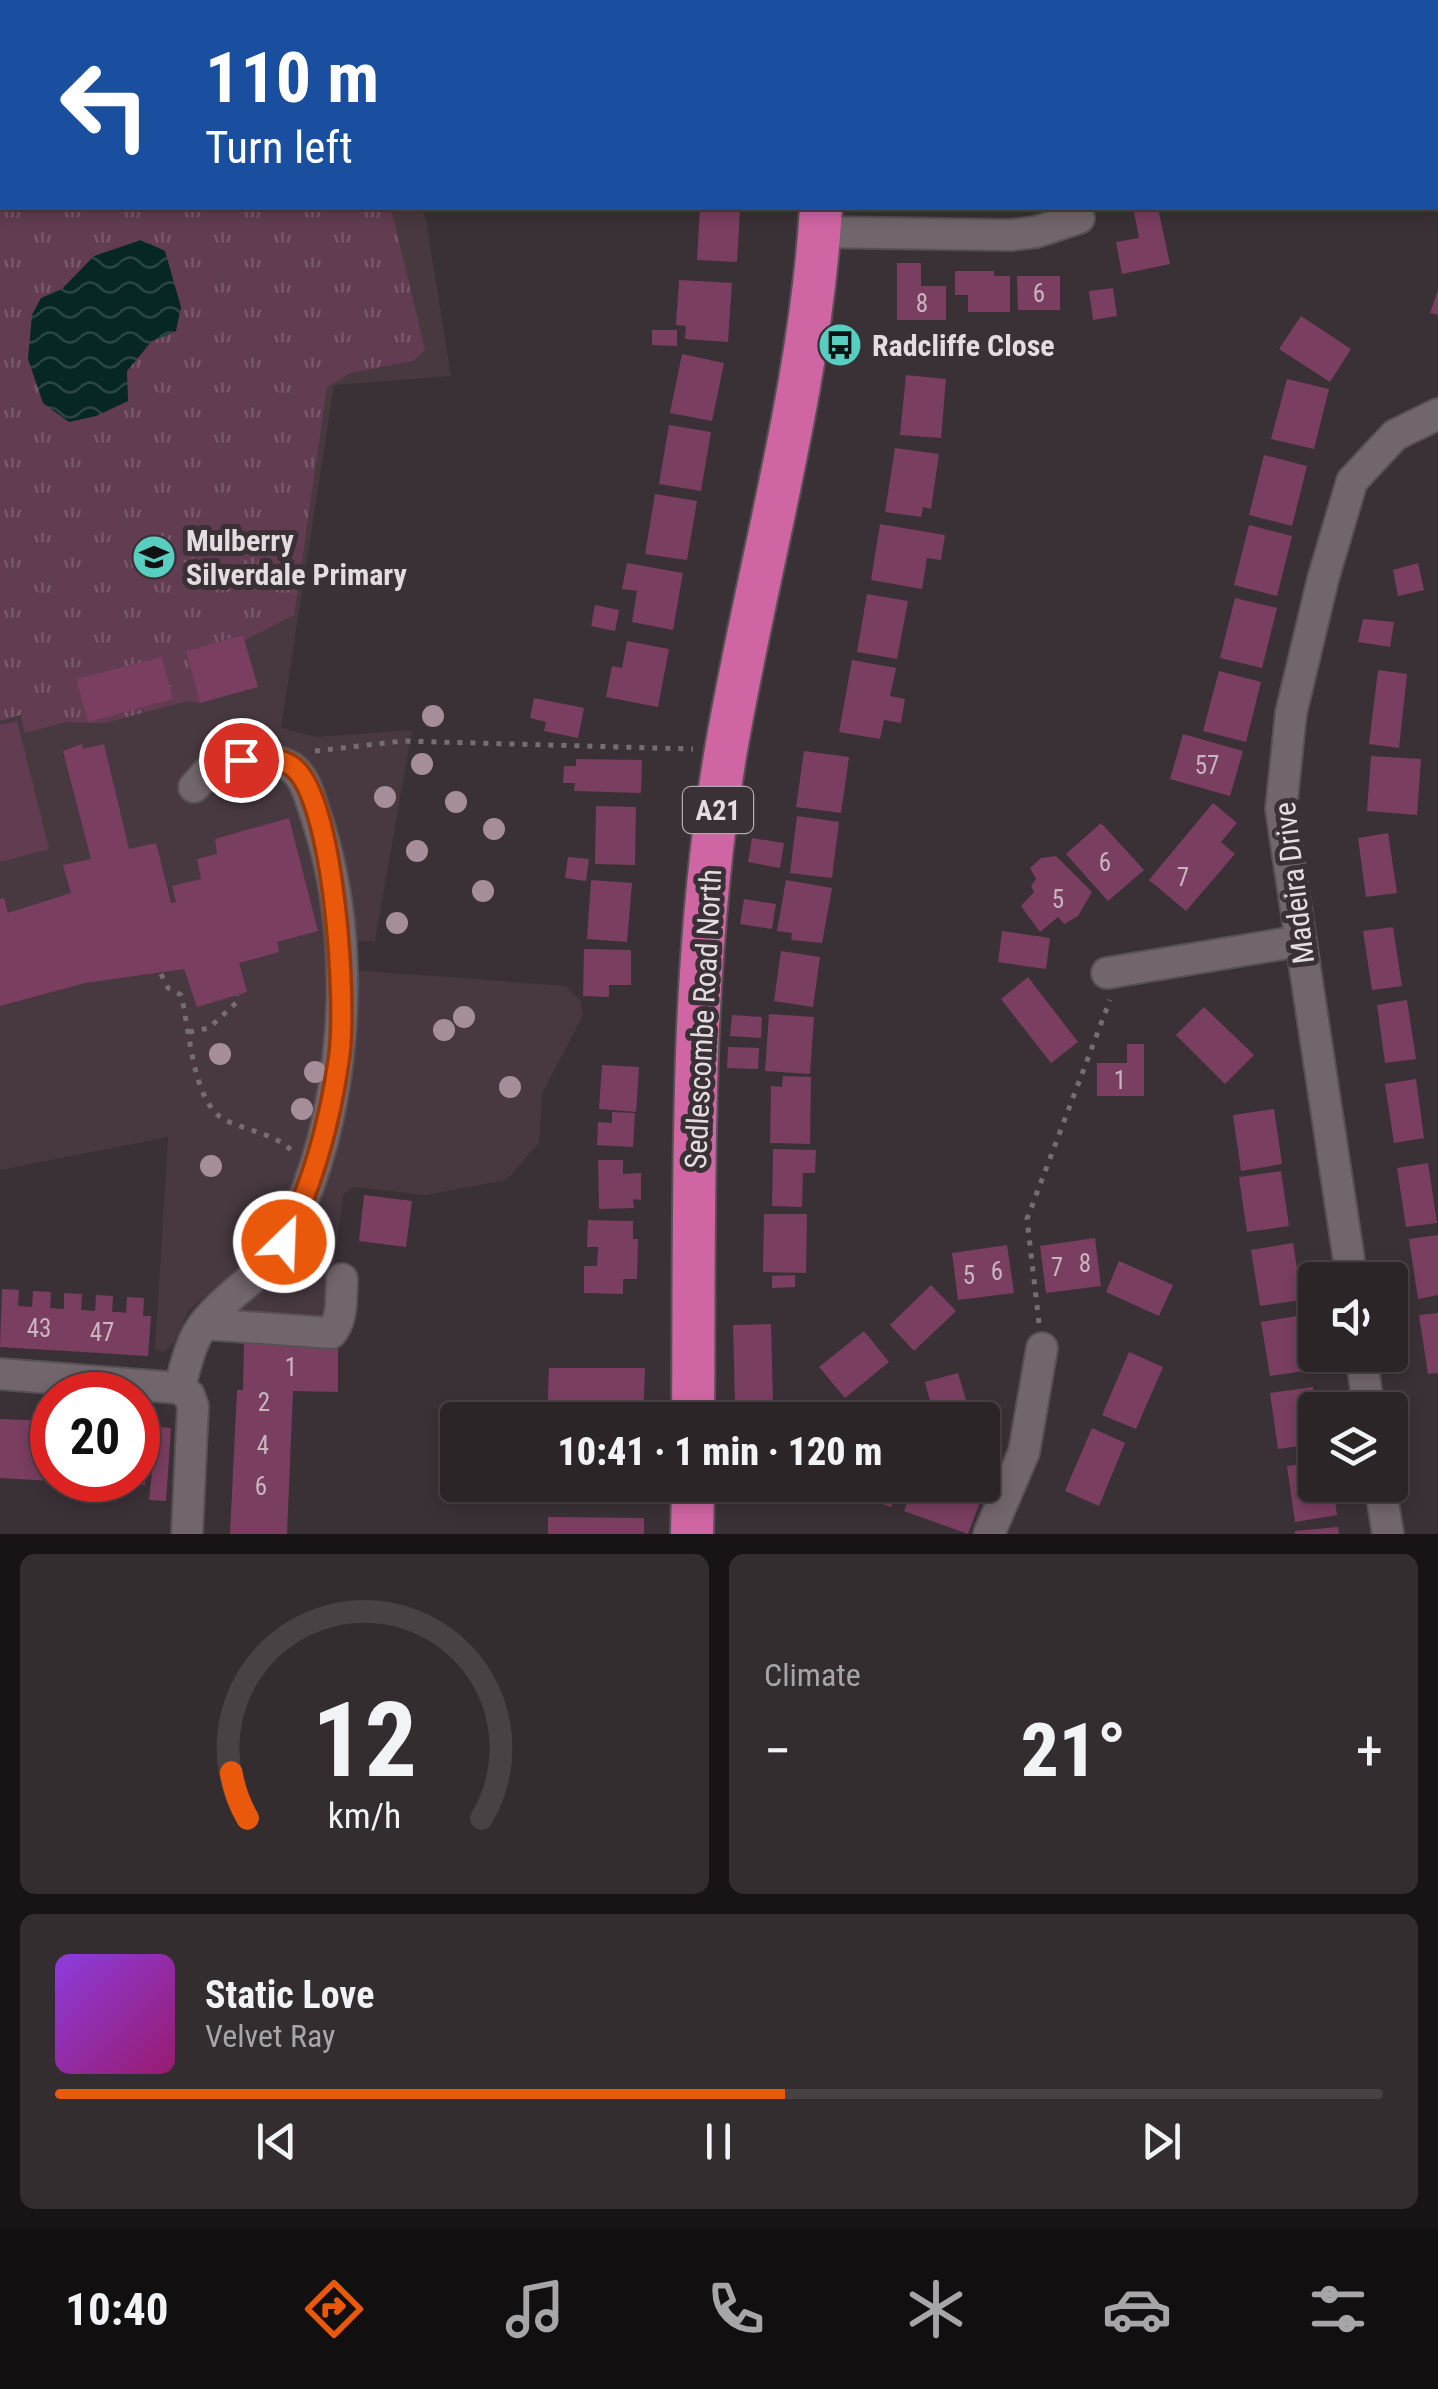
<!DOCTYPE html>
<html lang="en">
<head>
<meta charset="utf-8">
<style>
  :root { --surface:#2c2528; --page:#342d30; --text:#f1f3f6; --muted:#a6a5a8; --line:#484245; --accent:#ea580c }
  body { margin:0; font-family:"Roboto Condensed",sans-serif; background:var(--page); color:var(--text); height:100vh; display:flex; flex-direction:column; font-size:38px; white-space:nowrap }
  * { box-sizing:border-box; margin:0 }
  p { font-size:32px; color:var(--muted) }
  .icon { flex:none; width:55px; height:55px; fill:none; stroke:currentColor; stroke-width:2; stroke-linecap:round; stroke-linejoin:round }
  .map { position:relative; height:1534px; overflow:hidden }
  .side { display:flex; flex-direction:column; gap:20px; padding:20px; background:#181416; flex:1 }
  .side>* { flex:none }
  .hud { position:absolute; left:0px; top:0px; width:1440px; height:210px; box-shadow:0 5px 15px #0003,0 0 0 2px var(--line); background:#1a4fa0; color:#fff; overflow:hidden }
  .buttons { position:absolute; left:1298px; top:1262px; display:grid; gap:20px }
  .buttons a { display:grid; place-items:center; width:110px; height:110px; border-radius:10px; background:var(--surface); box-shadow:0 5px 15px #0003,0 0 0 2px var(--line); font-size:50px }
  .speed { position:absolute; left:30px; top:1372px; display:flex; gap:20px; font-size:50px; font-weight:700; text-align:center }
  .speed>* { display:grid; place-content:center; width:130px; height:130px; border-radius:50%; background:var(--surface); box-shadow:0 5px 15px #0003,0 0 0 2px var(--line); line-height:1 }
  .speed .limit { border:15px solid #d22; background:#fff; color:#111 }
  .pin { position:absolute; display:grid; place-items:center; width:85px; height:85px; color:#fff; margin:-42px; border:5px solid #fff; border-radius:50%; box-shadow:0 2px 10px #0007 }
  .me { position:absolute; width:110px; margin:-55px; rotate:24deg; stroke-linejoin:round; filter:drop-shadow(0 0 8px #0008) }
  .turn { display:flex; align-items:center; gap:35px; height:210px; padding:0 40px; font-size:45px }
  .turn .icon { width:130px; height:130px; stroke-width:2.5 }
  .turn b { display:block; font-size:70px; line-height:85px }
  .big { font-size:75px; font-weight:800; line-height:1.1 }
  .side .widget { flex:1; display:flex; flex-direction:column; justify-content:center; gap:15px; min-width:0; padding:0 35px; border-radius:15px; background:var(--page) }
  .side .dial { align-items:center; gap:0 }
  .dial svg { height:260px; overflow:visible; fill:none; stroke:var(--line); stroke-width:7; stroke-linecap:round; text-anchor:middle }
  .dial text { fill:var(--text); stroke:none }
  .song { display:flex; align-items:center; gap:30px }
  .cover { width:120px; height:120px; border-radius:15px; background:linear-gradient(135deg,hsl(270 70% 55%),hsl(320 70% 35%)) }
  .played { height:10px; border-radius:5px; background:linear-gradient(90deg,var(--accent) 55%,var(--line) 55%) }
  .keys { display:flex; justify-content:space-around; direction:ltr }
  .heat { display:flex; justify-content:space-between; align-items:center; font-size:55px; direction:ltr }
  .side .tiles { flex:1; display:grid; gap:20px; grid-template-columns:1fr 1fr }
  .widget:last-child { grid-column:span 2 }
  .trip { position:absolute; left:440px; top:1402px; width:560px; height:100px; border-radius:10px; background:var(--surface); box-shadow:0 5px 15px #0003,0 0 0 2px var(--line); font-weight:800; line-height:100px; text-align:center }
  .menu { display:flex; height:160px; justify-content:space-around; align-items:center; background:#120f10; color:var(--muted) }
  .menu .icon { width:70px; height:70px }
  .menu .selected { color:var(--accent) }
  .menu b { font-size:45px; color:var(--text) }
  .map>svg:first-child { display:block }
  .built { fill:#483941 }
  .grass { fill:url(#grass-tufts) }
  .garden { fill:#623c51 }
  .water { fill:url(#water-waves) }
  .building { fill:#7a3e60 }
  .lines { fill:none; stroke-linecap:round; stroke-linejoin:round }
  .minor-casing { stroke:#575054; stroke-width:34 }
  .highway-casing { stroke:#575054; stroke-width:46 }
  .path { stroke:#756d71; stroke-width:5; stroke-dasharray:5 8; stroke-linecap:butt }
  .minor { stroke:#70666b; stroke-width:30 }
  .highway { stroke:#cf65a3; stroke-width:42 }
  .tree { fill:#a68d9a }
  .route-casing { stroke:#983908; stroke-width:25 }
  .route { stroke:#ea580c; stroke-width:18 }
  .labels { text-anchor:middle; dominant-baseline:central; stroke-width:10; stroke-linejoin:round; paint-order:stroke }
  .number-label { font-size:25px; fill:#c9b5c0 }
  .shield { fill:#3a3136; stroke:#b0a9ad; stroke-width:2.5 }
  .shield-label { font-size:28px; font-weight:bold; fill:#e3dde0 }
  .poi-label { font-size:30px; font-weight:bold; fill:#e3dde0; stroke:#3a3136; text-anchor:start }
  .street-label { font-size:30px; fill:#e3dde0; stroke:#3a3136 }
</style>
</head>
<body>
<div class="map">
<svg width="1438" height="1534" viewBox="0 0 1438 1534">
  <defs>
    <pattern id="grass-tufts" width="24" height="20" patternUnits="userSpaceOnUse" patternTransform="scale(2.5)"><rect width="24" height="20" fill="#623c51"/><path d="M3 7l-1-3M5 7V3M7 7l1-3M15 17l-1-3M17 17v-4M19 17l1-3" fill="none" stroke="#78586a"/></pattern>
    <pattern id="water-waves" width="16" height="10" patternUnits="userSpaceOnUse" patternTransform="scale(2.5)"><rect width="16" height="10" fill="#062723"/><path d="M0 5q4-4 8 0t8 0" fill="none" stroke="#2a4643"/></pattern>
  </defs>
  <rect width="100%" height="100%" fill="#3a3136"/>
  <!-- built -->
  <path class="built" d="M0,0L365,2H2V208H422L426,220L451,376L334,385L281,728L316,737L412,730L375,941H357L353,970L565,986L581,1001L583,1015L542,1094L539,1143L506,1180L425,1195L354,1187L343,1195L326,1328L227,1317L254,1292L236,1272L189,1310L174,1342L164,1352L155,1350L168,1137L0,1170Z"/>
  <!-- grass -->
  <path class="grass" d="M0,0H351L2,2V208H391L425,350L413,361L350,373L327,387L294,615L245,640L242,635L186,651L200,703L187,701L105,723L65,722L25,733L21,715L0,721Z"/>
  <!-- garden -->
  <g class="garden">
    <path d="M73,0H236L238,2H75Z"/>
    <path d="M17,721L49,849L0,862V725Z"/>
  </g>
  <!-- water -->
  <path class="water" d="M141,240L165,251L181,307L176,331L151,342L127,371L128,401L96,416L69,422L43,403L28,359L32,315L41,298L62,289L94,256Z"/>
  <!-- building -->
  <g class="building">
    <path d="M700,208H740L737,262L697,260Z"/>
    <path d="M1158,208L1170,264L1122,274L1116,242L1139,238L1134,212Z"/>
    <path d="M897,263H921V286H946V320H897Z"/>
    <path d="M955,271H994V276H1010V312H968V295H955Z"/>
    <path d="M1017,276H1060V310H1018Z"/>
    <path d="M679,280L732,283L728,342L685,339L686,326L676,325Z"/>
    <path d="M1113,288L1117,316L1093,320L1089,291Z"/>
    <path d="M1438,290V315L1430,313Z"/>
    <path d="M1301,316L1351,349L1330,382L1279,349Z"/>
    <path d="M652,330H677V346L652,345Z"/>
    <path d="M682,354L724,363L712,421L670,413Z"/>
    <path d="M906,375L946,379L941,438L900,435Z"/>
    <path d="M1287,379L1329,389L1314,449L1271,439Z"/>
    <path d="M669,425L711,432L701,491L659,484Z"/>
    <path d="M895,448L939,454L931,509L923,507L921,517L885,512Z"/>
    <path d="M1264,455L1307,466L1292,526L1249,515Z"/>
    <path d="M655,494L697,501L687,560L645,554Z"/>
    <path d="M880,524L945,535L941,560L927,558L922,589L871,580Z"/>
    <path d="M1249,525L1292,536L1277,596L1234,585Z"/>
    <path d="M627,563L683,573L673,630L632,622L637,591L622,589Z"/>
    <path d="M1418,563L1424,590L1398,596L1393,570Z"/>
    <path d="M867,594L908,601L897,659L857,652Z"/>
    <path d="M1235,598L1277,608L1262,668L1220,658Z"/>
    <path d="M595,605L619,610L615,631L591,626Z"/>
    <path d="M1363,619L1394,622L1390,647L1358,642Z"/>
    <path d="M243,635L258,687L200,703L186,651Z"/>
    <path d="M627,641L669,649L658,707L606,697L612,666L622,668Z"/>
    <path d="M162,657L173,699L88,722L76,679Z"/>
    <path d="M852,660L896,668L890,696L905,699L901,723L884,720L880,739L839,732Z"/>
    <path d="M1378,670L1407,674L1399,748L1369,744Z"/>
    <path d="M1219,671L1261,682L1246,742L1203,731Z"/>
    <path d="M534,698L584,708L578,738L544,731L546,722L530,718Z"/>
    <path d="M1183,734L1243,751L1230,796L1170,779Z"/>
    <path d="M82,744L83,749L104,744L129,849L156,843L171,903L176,902L172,886L201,879L197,859L217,854L215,839L289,818L318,931L277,942L279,952L239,963L247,992L197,1007L184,969L85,983L0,1006V899L4,898L8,913L71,893L63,865L91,859L63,751Z"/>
    <path d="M804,751L849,757L841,813L796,807Z"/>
    <path d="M1371,756L1421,759L1417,815L1367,811Z"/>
    <path d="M576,759L642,760L641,793L574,791L575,783H563L564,766H576Z"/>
    <path d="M1213,803L1237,823L1221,842L1235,854L1186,911L1149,880Z"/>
    <path d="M596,806L636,807L635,865L595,864Z"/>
    <path d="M797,816L839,822L832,878L790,873Z"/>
    <path d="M1101,823L1144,870L1108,901L1066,854Z"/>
    <path d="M1388,833L1397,893L1366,897L1358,838Z"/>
    <path d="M752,838L784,843L780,868L748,862Z"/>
    <path d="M1056,856L1092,892L1078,916L1064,924L1058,917L1040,932L1021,906L1034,892L1031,886L1036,879L1030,868L1041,858Z"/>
    <path d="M568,857L589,859L586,881L565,878Z"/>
    <path d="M591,880L632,883L627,942L587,939Z"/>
    <path d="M786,880L832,888L822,943L791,940L792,933L777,931Z"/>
    <path d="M744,899L776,904L772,929L740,924Z"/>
    <path d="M1393,927L1402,986L1372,990L1363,931Z"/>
    <path d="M1002,931L1050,938L1046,969L998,962Z"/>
    <path d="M584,949L631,950V985H609V997L583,996Z"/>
    <path d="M781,951L820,957L813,1007L774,1001Z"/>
    <path d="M1028,977L1078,1042L1051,1063L1001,999Z"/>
    <path d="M1407,1000L1416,1059L1385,1063L1377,1005Z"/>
    <path d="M1204,1007L1254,1055L1225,1084L1176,1035Z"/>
    <path d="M769,1014L814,1017L810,1074L765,1071Z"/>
    <path d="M732,1015L762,1017L761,1038L730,1036Z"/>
    <path d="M1127,1044H1144V1096H1097V1063H1127Z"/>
    <path d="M728,1047L759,1048L758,1069L727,1068Z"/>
    <path d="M602,1065L639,1067L636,1112L599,1109Z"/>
    <path d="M783,1076L811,1077L810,1144L770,1143L771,1086L782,1087Z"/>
    <path d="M1416,1079L1424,1138L1394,1143L1385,1084Z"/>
    <path d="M1274,1109L1282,1164L1241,1171L1233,1115Z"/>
    <path d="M612,1112L635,1113L633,1147L597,1145L598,1122L612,1123Z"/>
    <path d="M773,1149L816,1150L815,1173H803L802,1207L772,1206Z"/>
    <path d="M598,1160H623V1174L641,1173V1200L633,1199L634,1208L599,1209Z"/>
    <path d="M1428,1163L1437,1223L1406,1227L1397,1168Z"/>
    <path d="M1281,1171L1289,1226L1247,1232L1239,1177Z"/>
    <path d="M364,1195L412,1201L406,1247L359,1241Z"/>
    <path d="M764,1214H807L806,1273L763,1272Z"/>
    <path d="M588,1220L633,1221V1239H638L637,1279H623V1294L584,1293V1266H597L598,1247H587Z"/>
    <path d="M1438,1235V1295L1418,1299L1409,1239Z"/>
    <path d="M1095,1238L1101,1286L1046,1293L1040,1246Z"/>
    <path d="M1293,1243L1302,1300L1260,1306L1251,1250Z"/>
    <path d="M1007,1245L1014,1293L958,1300L952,1253Z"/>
    <path d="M1119,1261L1173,1285L1159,1316L1106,1292Z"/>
    <path d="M795,1275V1287L772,1288V1276Z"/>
    <path d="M931,1285L956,1311L914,1351L890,1325Z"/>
    <path d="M2,1289L19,1290L18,1306L32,1307L33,1291L51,1292L50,1308L64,1309V1293L82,1294L81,1310L95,1311L96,1295L113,1296L112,1312H119L126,1313L127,1297L144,1298L143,1316H151L148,1356L0,1347Z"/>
    <path d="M1438,1313V1373L1428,1374L1419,1315Z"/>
    <path d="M1302,1315L1311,1370L1270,1376L1261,1322Z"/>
    <path d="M771,1324L773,1403L735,1404L733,1325Z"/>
    <path d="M864,1331L889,1362L845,1398L819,1367Z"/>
    <path d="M244,1343L338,1344V1392L293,1391L287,1534H230L237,1390H243Z"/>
    <path d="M1129,1352L1163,1367L1136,1429L1102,1415Z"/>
    <path d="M549,1368H645L643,1420H547Z"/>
    <path d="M958,1373L972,1420H935L925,1382Z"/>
    <path d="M1313,1387L1315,1444L1278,1449L1270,1393Z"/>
    <path d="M0,1419L52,1421V1481L0,1478Z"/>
    <path d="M138,1425L171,1428L166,1501L149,1500L152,1472L146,1471L145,1485L109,1483V1480H138Z"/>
    <path d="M1092,1428L1125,1443L1099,1506L1065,1491Z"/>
    <path d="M1315,1462V1485H1333L1337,1515L1295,1522L1287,1466Z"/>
    <path d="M547,1485H643L642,1502H546Z"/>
    <path d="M832,1485H899L891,1507Z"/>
    <path d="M914,1485H942L981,1499L968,1534L904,1511Z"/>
    <path d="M548,1517L644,1518V1534H548Z"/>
    <path d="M1338,1527L1339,1534H1295V1531Z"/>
  </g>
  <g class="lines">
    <defs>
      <g id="minor">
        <path d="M820,232L1010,235L1036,232L1079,218"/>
        <path d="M1107,973L1300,941"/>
        <path d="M1352,1280L1281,809L1291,713L1323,579L1352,481L1395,435L1438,414"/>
        <path d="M204,1324L331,1333C343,1320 341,1296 342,1279"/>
        <path d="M1361,1355L1369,1410"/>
        <path d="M0,1374L179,1388"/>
        <path d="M179,1388C186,1367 190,1341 204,1324C229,1291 268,1274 287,1236C348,1114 359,947 317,819C311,802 306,775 289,766C273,757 230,755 215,765C208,770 201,780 194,787"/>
        <path d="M179,1388L189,1395L193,1406L187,1534"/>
        <path d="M1380,1485L1388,1534"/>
        <path d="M989,1534L1024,1452L1042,1348"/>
      </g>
      <g id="highway">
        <path d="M822,0V2"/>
        <path d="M693,1420C695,1196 688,972 726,750C757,569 810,391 821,208"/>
        <path d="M692,1534L693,1485"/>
      </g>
    </defs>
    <!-- minor casing -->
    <use href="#minor" class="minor-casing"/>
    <!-- highway casing -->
    <use href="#highway" class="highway-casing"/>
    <!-- path -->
    <g class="path">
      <path d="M315,751L403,741L693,749"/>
      <path d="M161,974L168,988L181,995C190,1029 192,1103 225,1120C247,1131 273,1133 291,1150"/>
      <path d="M189,1032L209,1028L237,1002V995"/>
      <path d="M1039,1323L1027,1219L1110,1000"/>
    </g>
    <!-- minor -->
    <use href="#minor" class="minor"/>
    <!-- highway -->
    <use href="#highway" class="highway"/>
  </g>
  <!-- trees -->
  <g class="tree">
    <circle cx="433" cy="716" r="11"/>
    <circle cx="422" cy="764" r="11"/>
    <circle cx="385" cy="797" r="11"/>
    <circle cx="456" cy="802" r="11"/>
    <circle cx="494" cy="829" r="11"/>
    <circle cx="417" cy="851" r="11"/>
    <circle cx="483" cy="891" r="11"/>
    <circle cx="397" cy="923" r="11"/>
    <circle cx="464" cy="1017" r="11"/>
    <circle cx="444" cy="1030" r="11"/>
    <circle cx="220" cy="1054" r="11"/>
    <circle cx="315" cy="1072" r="11"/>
    <circle cx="510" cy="1087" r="11"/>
    <circle cx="302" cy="1109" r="11"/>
    <circle cx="211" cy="1166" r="11"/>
    <circle cx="262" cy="1226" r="11"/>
  </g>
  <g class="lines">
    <defs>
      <path id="route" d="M241,760C257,758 279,756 293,767C335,800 347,1006 339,1058C330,1122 313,1184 284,1242"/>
    </defs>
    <!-- route casing -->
    <use href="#route" class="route-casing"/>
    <!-- route -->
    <use href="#route" class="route"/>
  </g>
  <!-- icons -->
  <defs>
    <symbol id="bus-disc" viewBox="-11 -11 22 22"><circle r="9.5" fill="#58cec0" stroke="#3a3136"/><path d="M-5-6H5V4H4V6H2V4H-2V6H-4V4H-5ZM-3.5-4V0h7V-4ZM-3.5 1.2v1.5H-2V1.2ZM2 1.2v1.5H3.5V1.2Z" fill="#111"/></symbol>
    <symbol id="school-disc" viewBox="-11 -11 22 22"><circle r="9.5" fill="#58cec0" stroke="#3a3136"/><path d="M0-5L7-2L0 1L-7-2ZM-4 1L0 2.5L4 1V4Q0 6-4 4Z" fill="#111"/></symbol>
  </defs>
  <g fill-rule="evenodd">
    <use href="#bus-disc" x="815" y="320" width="50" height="50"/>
    <use href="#school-disc" x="129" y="532" width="50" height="50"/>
  </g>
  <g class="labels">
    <!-- number labels -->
    <g class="number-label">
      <text x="1039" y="293">6</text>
      <text x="922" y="303">8</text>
      <text x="1207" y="765">57</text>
      <text x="1105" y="862">6</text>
      <text x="1183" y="877">7</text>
      <text x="1058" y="899">5</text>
      <text x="1120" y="1080">1</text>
      <text x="1085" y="1263">8</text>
      <text x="1057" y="1267">7</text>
      <text x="997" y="1271">6</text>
      <text x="969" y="1275">5</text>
      <text x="39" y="1328">43</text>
      <text x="102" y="1332">47</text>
      <text x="291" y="1367">1</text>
      <text x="264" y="1402">2</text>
      <text x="263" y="1445">4</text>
      <text x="261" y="1486">6</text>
    </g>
    <!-- shield labels -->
    <rect class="shield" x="683" y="787" width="70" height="46" rx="8"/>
    <g class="shield-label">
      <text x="718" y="810">A21</text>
    </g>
    <!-- poi labels -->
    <g class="poi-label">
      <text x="872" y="345">Radcliffe Close</text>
      <text x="186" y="540">Mulberry<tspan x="186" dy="34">Silverdale Primary</tspan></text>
    </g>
    <!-- street labels -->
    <g class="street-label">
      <text transform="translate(1294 883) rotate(-97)">Madeira Drive</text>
      <text transform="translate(703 1019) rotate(-87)">Sedlescombe Road North</text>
    </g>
  </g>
</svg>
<div class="buttons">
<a><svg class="icon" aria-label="sound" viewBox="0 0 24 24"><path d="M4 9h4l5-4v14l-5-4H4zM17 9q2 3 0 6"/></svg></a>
<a><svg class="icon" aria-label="layers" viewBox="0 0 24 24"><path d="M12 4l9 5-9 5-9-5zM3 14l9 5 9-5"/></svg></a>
</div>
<div class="speed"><div class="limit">20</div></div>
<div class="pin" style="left:241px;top:760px;background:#d93025"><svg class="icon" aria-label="arrive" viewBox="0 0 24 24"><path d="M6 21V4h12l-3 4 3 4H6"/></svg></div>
<svg class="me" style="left:284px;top:1242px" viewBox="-20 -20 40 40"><circle r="17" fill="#ea580c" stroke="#fff" stroke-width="3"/><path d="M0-11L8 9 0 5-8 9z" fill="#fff"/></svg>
<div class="trip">10:41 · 1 min · 120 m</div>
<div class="hud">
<div class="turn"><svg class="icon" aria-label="left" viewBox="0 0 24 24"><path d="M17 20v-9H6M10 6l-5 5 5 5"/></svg><div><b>110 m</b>Turn left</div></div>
</div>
</div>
<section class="side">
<div class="tiles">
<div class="widget dial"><svg viewBox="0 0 100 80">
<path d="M14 69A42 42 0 1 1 86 69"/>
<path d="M14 69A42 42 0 0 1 9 55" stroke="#ea580c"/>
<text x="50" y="56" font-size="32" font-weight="700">12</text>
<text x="50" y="72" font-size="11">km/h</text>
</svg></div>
<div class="widget"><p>Climate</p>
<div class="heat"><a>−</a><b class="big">21°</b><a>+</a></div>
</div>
<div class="widget">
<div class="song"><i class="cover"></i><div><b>Static Love</b><p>Velvet Ray</p></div></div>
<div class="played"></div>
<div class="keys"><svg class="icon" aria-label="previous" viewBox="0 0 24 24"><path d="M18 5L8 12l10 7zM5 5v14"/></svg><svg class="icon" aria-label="pause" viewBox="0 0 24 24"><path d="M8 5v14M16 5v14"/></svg><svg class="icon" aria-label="next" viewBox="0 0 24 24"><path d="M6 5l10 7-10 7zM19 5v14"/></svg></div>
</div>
</div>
</section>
<nav class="menu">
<b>10:40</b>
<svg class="icon selected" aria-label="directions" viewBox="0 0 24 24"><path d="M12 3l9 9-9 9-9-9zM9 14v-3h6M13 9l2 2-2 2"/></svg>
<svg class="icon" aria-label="music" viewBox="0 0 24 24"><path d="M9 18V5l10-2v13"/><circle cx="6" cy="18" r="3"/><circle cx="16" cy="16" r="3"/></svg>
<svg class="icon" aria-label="phone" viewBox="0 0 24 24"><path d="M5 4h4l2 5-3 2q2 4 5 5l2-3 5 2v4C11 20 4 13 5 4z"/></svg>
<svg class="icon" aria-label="climate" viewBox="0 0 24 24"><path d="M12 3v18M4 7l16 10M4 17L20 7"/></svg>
<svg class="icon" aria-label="car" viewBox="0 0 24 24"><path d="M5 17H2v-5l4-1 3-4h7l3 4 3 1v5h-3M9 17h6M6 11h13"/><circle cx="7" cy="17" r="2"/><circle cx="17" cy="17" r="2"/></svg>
<svg class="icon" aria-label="filters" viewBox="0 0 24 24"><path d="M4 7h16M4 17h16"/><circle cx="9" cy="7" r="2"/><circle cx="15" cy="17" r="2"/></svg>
</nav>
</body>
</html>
